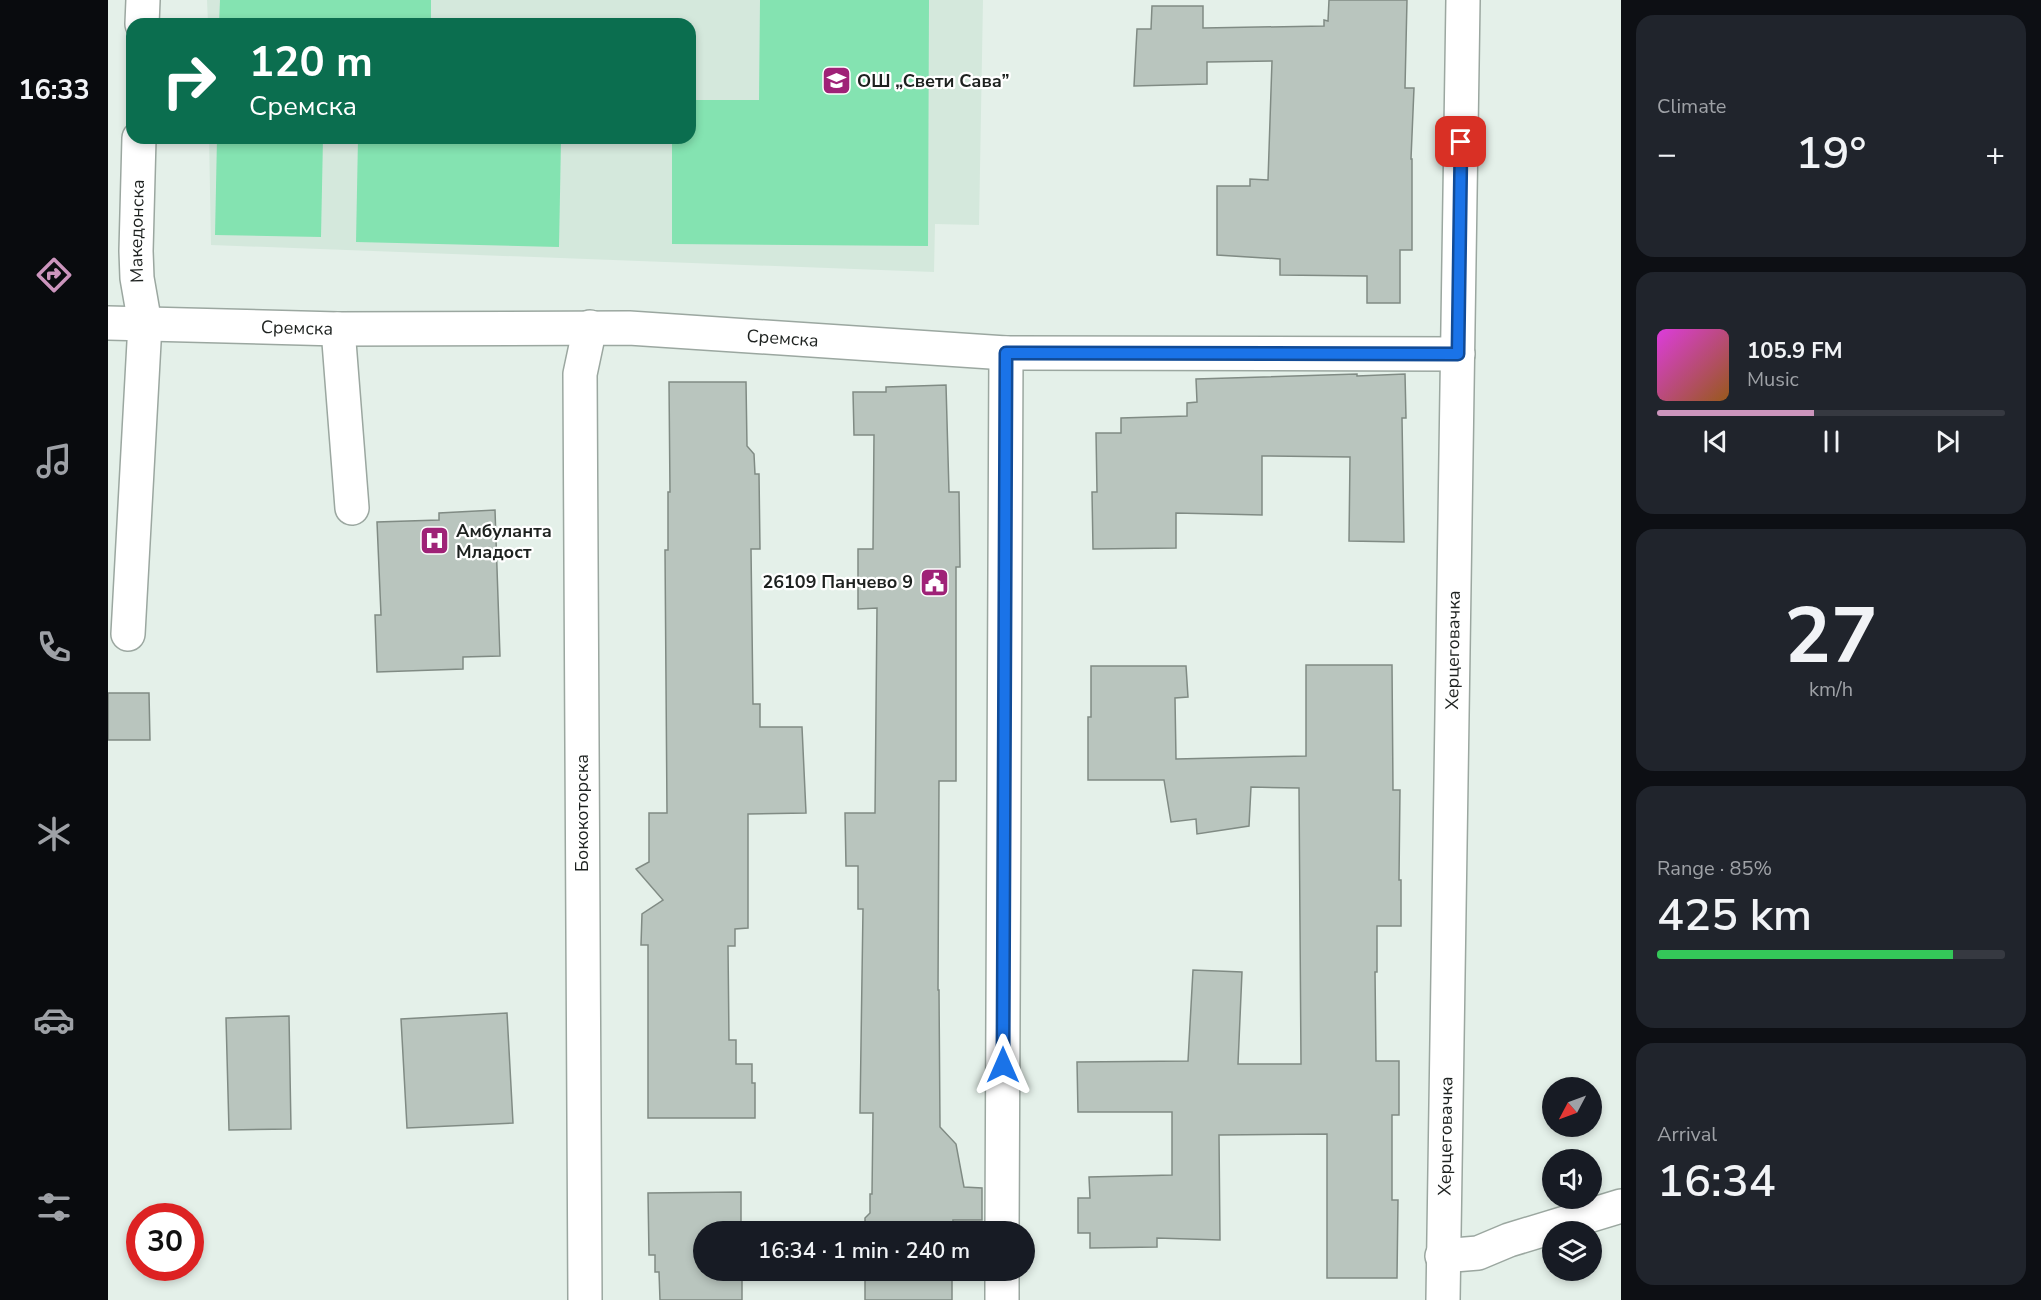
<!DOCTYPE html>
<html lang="en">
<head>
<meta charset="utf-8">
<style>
  :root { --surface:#171b24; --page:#20242c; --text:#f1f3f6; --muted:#9ea1a6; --line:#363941; --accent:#cc95bd }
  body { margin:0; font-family:"Nunito Sans",sans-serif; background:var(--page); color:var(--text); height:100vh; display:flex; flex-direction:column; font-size:22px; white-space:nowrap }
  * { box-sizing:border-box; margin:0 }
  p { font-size:20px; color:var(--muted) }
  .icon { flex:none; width:33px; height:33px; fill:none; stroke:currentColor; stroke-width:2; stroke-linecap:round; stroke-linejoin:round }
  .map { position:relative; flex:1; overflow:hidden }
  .panel { display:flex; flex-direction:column; gap:15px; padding:15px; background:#0d0f14; width:420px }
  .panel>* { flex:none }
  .top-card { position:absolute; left:18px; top:18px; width:570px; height:126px; border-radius:18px; box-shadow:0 3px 9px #0003; background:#0b6e4f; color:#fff; overflow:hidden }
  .needle { width:39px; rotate:229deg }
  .fabs { position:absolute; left:1434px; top:1077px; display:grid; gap:12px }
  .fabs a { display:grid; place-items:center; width:60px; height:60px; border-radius:50%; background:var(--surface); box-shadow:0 3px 9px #0003; font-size:30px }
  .speed { position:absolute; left:18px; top:1203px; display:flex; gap:12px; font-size:30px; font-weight:700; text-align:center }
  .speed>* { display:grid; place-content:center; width:78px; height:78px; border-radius:50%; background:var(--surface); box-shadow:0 3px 9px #0003; line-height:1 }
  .speed .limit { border:9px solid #d22; background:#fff; color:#111 }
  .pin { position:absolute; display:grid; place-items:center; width:51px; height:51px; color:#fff; margin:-26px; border-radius:12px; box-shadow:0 3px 9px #0006 }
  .me { position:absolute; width:66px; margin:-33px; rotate:0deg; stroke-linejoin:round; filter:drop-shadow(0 0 4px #0008) }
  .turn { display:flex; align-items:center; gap:21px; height:126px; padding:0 24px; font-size:27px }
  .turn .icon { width:78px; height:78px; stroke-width:2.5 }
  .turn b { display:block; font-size:42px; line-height:51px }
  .big { font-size:45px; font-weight:600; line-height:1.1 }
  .panel .card { flex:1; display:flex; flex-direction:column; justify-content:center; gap:9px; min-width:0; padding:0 21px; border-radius:18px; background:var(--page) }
  .panel .dial { align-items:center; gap:0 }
  .dial b { font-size:78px; line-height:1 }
  .song { display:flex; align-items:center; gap:18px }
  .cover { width:72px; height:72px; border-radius:9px; background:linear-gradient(135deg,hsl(300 70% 55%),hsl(30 70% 35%)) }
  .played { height:6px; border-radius:3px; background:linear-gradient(90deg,var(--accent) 45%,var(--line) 45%) }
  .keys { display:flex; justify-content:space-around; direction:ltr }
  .heat { display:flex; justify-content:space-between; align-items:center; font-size:33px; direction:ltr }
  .charge { height:9px; border-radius:4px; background:linear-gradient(90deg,#34c759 85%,var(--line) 0) }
  .trip { position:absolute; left:585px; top:1221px; width:342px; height:60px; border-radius:30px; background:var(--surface); box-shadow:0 3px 9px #0003; font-weight:600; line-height:60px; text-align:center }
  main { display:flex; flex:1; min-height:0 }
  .tabs { display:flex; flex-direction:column; width:108px; justify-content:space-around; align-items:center; background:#090b0e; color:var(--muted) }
  .tabs .icon { width:42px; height:42px }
  .tabs .active { color:var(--accent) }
  .tabs b { font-size:27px; color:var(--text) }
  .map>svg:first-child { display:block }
  .built { fill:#d4e8dc }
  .green { fill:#84e3b1 }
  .building { fill:#b9c5be; stroke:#808b84; stroke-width:1.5 }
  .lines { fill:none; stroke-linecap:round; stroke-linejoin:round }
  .minor-casing { stroke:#9ba7a0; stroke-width:36 }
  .minor { stroke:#fff; stroke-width:33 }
  .route-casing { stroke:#114b97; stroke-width:15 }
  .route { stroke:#1a73e8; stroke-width:10 }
  .labels { text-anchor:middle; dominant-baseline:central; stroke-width:4.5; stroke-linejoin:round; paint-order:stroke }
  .poi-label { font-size:18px; font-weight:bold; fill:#1d211f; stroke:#fff; text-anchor:start }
  .street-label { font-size:18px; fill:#1d211f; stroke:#fff }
</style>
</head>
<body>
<main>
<nav class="tabs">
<b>16:33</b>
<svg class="icon active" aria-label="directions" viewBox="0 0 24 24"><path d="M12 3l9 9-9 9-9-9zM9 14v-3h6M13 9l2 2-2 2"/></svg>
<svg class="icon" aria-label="music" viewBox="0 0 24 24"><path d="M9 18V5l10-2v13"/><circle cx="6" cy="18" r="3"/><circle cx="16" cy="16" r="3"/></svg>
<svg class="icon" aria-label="phone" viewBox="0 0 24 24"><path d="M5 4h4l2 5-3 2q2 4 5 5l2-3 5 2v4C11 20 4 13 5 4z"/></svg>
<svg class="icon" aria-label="climate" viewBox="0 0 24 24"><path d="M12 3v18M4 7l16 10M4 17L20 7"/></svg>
<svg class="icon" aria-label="car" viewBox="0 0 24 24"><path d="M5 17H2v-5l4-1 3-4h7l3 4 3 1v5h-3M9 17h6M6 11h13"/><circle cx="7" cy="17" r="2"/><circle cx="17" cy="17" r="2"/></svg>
<svg class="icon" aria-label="filters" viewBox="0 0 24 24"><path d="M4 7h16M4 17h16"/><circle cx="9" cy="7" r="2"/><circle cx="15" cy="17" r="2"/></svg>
</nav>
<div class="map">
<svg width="1513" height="1300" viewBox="0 0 1513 1300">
  <rect width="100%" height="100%" fill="#e4f0e9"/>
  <!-- built -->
  <path class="built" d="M99,0H875L871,225L827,224L826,272L103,245L101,138H582V24H100Z"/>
  <!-- green -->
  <g class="green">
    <path d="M112,0H323V24H111Z"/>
    <path d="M652,0H821L820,246L564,244V138H582V100H651Z"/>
    <path d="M109,138H215L213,237L107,235Z"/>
    <path d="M250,138L453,141L451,247L248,242Z"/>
  </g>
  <!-- building -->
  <g class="building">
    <path d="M1221,0H1299L1297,88H1306L1303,159H1304V250H1292V303H1259V276L1172,275V259L1109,255V186H1142V179L1160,180L1164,61L1099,62V84L1026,86L1029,29H1043L1044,6H1095V28L1216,26V20L1220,21Z"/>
    <path d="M1249,374V376L1297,374L1298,418H1294L1296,542L1241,541L1242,457L1154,456V515L1068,513V548L985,549L984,492H989L988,433H1013V418L1079,416V403L1089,402L1088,379Z"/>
    <path d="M561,382H638L639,446L646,454L647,474H651L652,549H643L645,704H652V727H694L698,813L640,814V928L627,929V946H620L621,1040H628V1064H644V1083H647V1118H540V945H533L534,914L555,900L528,869L541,862V813H559L557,550H560V492H562Z"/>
    <path d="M838,385L841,492H851L852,567H848V781H831L830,990H831L832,1127L848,1144L856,1187L874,1188V1220H845V1232H757V1218L762,1213V1194H764L765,1113H752L755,909H750V866H738L737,813H767L769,608L750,609V549H765L766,435H746L745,392H778V387Z"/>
    <path d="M387,510L392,656L355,657V669L269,672L267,615H273L269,522L331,520V513Z"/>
    <path d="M1198,665H1284L1285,790H1292L1291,880H1293V926H1269V972H1267L1268,1061H1291V1115H1284V1200H1290L1289,1278H1219V1134L1111,1135L1112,1240L1049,1238V1247L982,1248V1233H970V1198H982L981,1177L1064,1175V1112H970L969,1062L1080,1061L1085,970L1134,972L1130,1064H1193L1191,788L1143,787L1141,826L1089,834L1088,819L1063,822L1056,780H980V717H983V666H1078L1080,697L1067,698L1068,759L1198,756Z"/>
    <path d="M0,693H41L42,740H0Z"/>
    <path d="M399,1013L405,1123L299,1128L293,1019Z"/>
    <path d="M181,1016L183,1129L121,1130L118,1018Z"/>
    <path d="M633,1192V1232H596V1270H634V1300H552L551,1272H547V1255H541L540,1193Z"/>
    <rect x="757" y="1270" width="87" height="30"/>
  </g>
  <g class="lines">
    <defs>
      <g id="minor">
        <path d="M34,24L35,0"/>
        <path id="s1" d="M0,323L230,329L521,328L898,353L1350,354"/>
        <path d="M230,329L244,508"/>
        <path id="s2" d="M20,634L37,324L29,278L28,251L31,138"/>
        <path d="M894,1232L898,353"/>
        <path d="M1334,1256L1370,1253L1401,1240L1513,1206"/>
        <path d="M477,1300L472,374L482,327"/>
        <path d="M894,1300V1270"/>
        <path id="s3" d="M1335,1300L1355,0"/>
      </g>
    </defs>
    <!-- minor casing -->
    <use href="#minor" class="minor-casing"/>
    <!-- minor -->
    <use href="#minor" class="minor"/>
  </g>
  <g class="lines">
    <defs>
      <path id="route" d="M895,1065L898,353L1350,354L1353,142"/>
    </defs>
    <!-- route casing -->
    <use href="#route" class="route-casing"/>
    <!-- route -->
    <use href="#route" class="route"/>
  </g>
  <!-- icons -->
  <defs>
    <symbol id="school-square" viewBox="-11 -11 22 22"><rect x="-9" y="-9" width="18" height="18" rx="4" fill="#9f2277" stroke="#fff"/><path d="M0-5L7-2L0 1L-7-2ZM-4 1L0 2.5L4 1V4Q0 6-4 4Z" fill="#fff"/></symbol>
    <symbol id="hospital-square" viewBox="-11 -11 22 22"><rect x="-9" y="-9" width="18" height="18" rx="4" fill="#9f2277" stroke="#fff"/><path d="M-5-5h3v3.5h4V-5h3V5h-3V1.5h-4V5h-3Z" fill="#fff"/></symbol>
    <symbol id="civic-square" viewBox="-11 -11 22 22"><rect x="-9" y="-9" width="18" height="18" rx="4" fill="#9f2277" stroke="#fff"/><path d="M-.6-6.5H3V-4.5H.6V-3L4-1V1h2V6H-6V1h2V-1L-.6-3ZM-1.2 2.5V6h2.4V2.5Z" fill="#fff"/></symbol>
  </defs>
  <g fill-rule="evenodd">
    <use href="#school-square" x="712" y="64" width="33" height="33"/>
    <use href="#hospital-square" x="310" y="524" width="33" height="33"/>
    <use href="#civic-square" x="810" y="566" width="33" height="33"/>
  </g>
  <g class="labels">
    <!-- poi labels -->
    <g class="poi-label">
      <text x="749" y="81">ОШ „Свети Сава”</text>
      <text x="348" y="531">Амбуланта<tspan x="348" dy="21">Младост</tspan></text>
      <text x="805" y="582" text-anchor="end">26109 Панчево 9</text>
    </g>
    <!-- street labels -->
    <g class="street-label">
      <text stroke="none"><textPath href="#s2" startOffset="404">Македонска</textPath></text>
      <text stroke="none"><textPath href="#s1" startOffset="189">Сремска</textPath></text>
      <text stroke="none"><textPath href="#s1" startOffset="675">Сремска</textPath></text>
      <text stroke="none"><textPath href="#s3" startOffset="650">Херцеговачка</textPath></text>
      <text transform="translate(474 813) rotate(-90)">Бококоторска</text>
      <text stroke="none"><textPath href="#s3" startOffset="164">Херцеговачка</textPath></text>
    </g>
  </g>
</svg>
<div class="fabs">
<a><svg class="needle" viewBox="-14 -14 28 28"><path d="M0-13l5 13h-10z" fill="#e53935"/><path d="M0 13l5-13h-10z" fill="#9ea1a6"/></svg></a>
<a><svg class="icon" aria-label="sound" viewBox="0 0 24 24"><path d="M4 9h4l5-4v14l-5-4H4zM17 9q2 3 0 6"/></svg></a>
<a><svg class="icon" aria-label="layers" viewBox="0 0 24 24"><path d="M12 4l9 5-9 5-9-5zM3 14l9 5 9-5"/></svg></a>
</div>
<div class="speed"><div class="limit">30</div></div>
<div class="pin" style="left:1353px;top:142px;background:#d93025"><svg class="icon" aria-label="arrive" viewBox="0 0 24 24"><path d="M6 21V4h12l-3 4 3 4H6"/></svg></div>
<svg class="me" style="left:895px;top:1065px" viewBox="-20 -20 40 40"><path d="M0-17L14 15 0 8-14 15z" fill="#1a73e8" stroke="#fff" stroke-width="4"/></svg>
<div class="trip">16:34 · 1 min · 240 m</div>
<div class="top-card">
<div class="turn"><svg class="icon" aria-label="right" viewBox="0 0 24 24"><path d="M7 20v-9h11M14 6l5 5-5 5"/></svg><div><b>120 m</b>Сремска</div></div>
</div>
</div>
<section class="panel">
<div class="card"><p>Climate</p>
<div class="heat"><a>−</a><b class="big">19°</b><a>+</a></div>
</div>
<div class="card">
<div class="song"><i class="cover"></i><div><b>105.9 FM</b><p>Music</p></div></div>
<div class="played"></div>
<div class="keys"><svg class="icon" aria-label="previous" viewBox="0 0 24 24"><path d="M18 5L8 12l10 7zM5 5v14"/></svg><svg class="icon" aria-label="pause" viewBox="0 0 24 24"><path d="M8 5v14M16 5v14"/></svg><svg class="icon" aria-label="next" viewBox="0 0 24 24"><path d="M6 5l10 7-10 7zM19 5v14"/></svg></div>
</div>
<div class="card dial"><b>27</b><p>km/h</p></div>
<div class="card"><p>Range · 85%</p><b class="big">425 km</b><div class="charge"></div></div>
<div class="card"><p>Arrival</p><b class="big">16:34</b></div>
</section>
</main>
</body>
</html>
